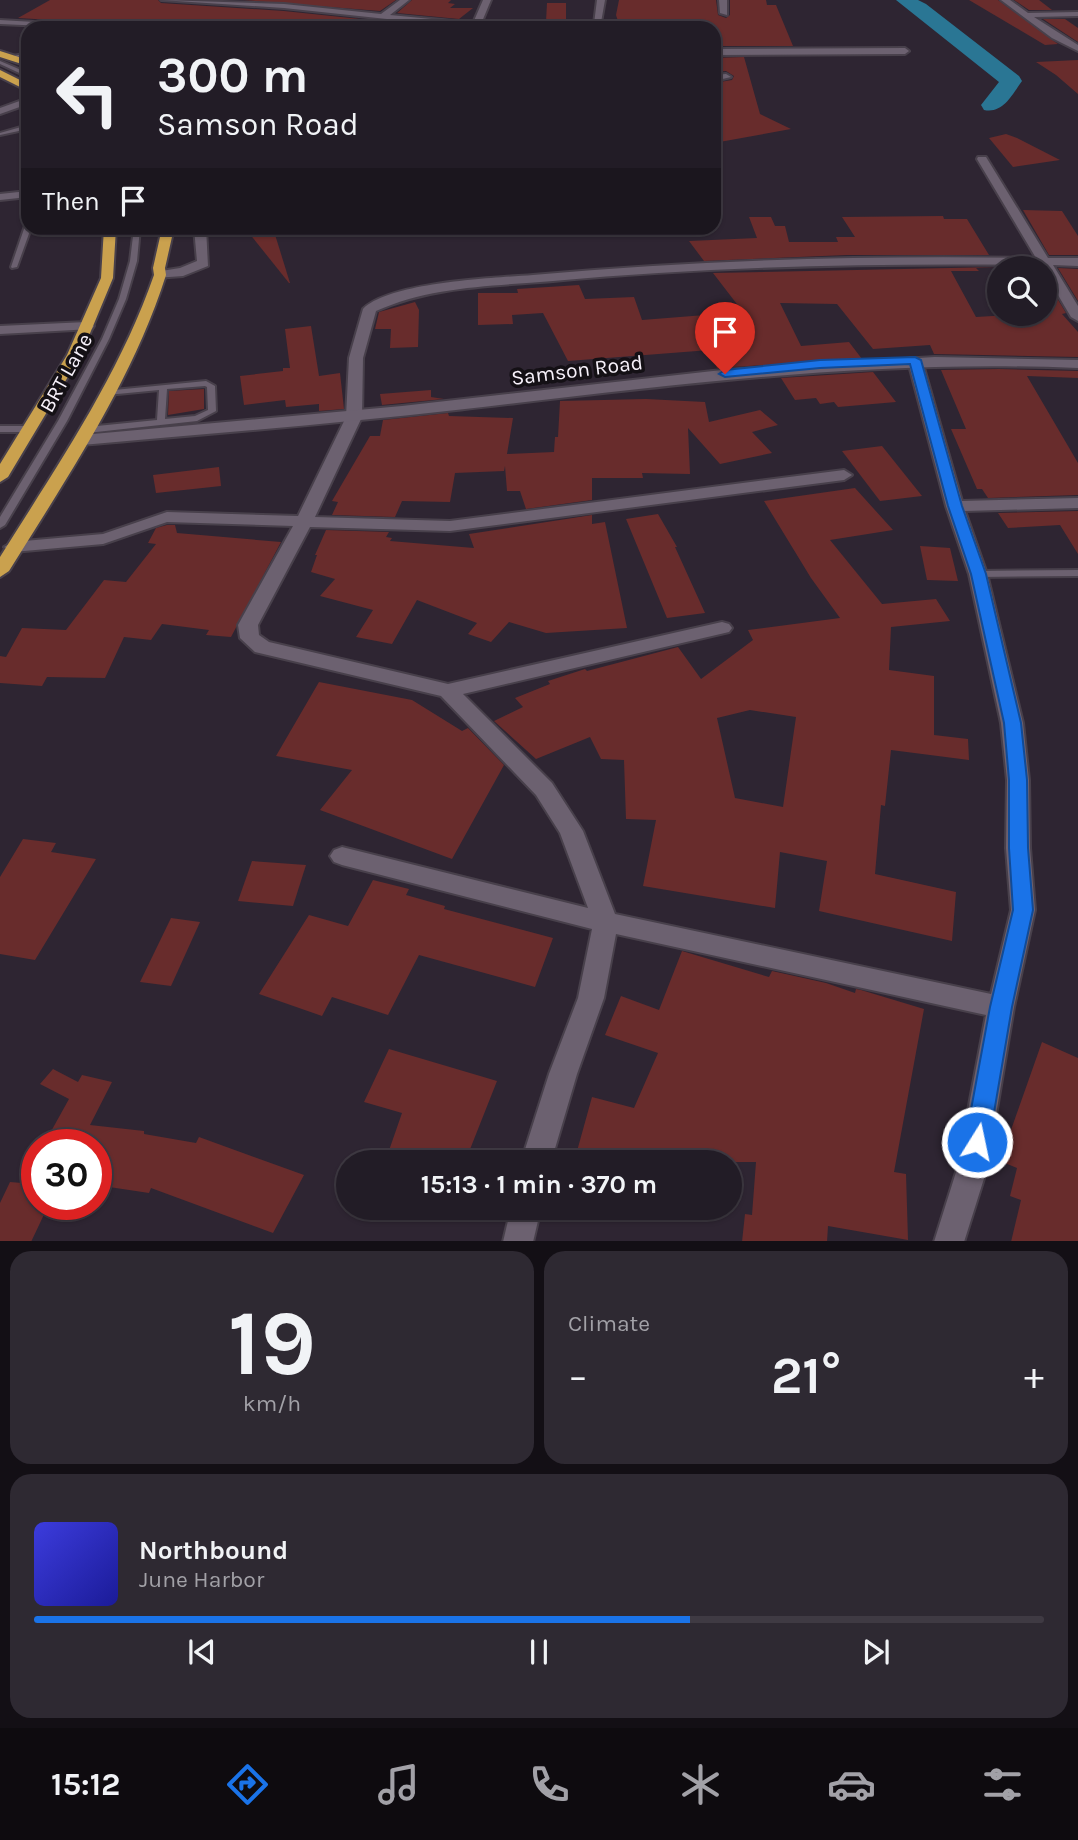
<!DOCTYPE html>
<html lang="en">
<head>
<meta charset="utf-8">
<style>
  :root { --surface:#221c26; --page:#2e2932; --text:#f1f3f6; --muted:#a2a1a7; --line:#3f3a43; --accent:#1a73e8 }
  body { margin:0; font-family:Karla,sans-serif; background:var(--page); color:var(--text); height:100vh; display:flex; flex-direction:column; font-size:26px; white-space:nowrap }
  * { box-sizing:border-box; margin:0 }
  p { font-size:23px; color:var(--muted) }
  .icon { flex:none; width:38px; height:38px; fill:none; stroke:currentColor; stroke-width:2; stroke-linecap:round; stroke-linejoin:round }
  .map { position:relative; height:1241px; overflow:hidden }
  .sheet { display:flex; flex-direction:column; gap:10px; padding:10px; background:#130f15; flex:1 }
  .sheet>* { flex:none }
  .top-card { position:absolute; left:21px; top:21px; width:700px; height:214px; border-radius:21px; box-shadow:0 2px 5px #0004,0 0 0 2px var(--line); background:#221c26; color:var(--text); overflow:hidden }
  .fabs { position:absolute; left:987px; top:256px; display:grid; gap:14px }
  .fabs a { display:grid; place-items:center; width:70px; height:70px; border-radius:50%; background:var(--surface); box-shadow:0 2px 5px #0004,0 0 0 2px var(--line); font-size:35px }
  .speed { position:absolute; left:21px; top:1129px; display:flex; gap:14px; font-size:35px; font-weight:700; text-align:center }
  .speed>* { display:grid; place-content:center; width:91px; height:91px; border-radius:50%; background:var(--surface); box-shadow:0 2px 5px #0004,0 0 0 2px var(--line); line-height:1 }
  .speed .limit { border:10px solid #d22; background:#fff; color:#111 }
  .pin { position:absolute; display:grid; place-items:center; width:60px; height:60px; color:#fff; margin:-72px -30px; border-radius:50% 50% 50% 0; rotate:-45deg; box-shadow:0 0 7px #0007 }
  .pin .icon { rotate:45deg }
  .me { position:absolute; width:77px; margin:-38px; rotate:10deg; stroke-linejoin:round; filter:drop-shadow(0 0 5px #0008) }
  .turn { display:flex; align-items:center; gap:24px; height:147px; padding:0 21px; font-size:32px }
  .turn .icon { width:91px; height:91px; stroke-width:2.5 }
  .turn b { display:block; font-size:49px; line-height:60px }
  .then { display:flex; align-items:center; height:66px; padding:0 21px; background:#0003; gap:14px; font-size:26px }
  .big { font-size:52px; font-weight:700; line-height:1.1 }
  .sheet .tile { flex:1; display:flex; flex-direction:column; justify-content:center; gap:10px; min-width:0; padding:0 24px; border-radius:21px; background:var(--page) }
  .sheet .dial { align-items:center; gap:0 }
  .dial b { font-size:91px; line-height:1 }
  .song { display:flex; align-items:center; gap:21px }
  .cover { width:84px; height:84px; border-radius:10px; background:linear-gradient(135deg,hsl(240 70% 55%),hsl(240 70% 35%)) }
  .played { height:7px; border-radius:4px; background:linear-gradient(90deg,var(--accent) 65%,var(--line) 65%) }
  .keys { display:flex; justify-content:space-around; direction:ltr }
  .heat { display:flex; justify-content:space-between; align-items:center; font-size:38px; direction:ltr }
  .sheet .tiles { flex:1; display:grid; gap:10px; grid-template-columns:1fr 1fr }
  .tile:last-child { grid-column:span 2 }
  .trip { position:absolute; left:336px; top:1150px; width:406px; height:70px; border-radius:35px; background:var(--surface); box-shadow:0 2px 5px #0004,0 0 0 2px var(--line); font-weight:700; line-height:70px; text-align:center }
  .tabs { display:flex; height:112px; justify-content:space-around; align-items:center; background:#0e0b0f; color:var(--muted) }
  .tabs .icon { width:49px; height:49px }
  .tabs .selected { color:var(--accent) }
  .tabs b { font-size:32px; color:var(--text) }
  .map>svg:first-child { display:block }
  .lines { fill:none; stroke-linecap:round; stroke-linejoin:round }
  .river { fill:#2a7694; fill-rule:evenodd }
  .building { fill:#682c2c; fill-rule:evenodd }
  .service-casing { stroke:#48404b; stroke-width:4 }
  .minor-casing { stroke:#48404b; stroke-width:4 }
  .tertiary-casing { stroke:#48404b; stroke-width:4 }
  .trunk-casing { stroke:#48404b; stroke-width:4 }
  .service { fill:#6c6170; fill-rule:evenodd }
  .minor { fill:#6c6170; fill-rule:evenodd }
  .tertiary { fill:#6c6170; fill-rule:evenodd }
  .trunk { fill:#caa14e; fill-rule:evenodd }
  .route { fill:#1a73e8; stroke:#114b97; stroke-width:2 }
  .labels { text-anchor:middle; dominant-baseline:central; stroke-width:7; stroke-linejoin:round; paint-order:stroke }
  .far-street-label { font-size:21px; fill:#f7f1fa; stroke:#141015 }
</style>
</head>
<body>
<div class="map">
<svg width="1078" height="1242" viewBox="0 0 1078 1242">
  <rect width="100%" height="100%" fill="#2e2532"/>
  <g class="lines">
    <!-- river -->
    <path class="river" d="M896,0H918L926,4L1019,76L1022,81C1012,95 1003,114 984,110L981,105L999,82Z"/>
  </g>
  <!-- building -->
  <g class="building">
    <path d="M50,0H158L161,3L284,11L446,28H112L92,26L86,22L18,18Z"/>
    <path d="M242,0H396L380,11Z"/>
    <path d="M412,0H451L448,3L455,4L450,8H473L459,19L397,13Z"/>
    <path d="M619,0H716L718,15L726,18L730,15V0H766L767,5H776L793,46H714V28L620,27L616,15Z"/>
    <path d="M969,0H998L1058,44L1045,45Z"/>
    <path d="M1014,0H1039L1052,10H1029Z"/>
    <path d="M547,3H566V22H546Z"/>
    <path d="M1043,19H1065L1078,28V42Z"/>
    <path d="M744,57L760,114L791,129L714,143V83L732,80L734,76L726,71L714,72V58Z"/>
    <path d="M1078,60V94L1056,75L1036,62Z"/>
    <path d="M1006,134L1017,138L1060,160L1013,167L989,138Z"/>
    <path d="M1023,210L1062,211L1078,236V255H1049Z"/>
    <path d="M943,216L944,219H967L989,255H847L704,261L689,241L757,238L749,217H771L775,226H785L789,242H838L836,237H855L842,217Z"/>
    <path d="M273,228L290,283H289L249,233Z"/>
    <path d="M997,267L976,268L979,271H951L976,317L1045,313V278L1066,313L1062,314L1078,332V357L934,354L930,345L873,349L837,304L780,303L801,346L849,342L862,359L717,368L710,350L568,361L543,313L512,315L513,324L478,325V293H518L517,289L579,285L585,299L634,297L642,320L743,312L713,273Z"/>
    <path d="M1058,268L1078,269V301Z"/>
    <path d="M415,302L419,310L418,347L390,348L391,329H375L379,312Z"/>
    <path d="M311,326L319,376L340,373L344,409L319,411V404L286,407L285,400L244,405L240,376L283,371V368H290L285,329Z"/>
    <path d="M999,369L1078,371V378L1027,376L1078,463V495L988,498L982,489H977L951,429H966L941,370Z"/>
    <path d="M873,372L896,402L838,407L834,402L820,404L816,398L795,400L781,378Z"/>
    <path d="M204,389V409L168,415L169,391Z"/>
    <path d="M431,390V397L444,399L382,405L380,394Z"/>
    <path d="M646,399L705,402L709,422L760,410L778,425L752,432L772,453L720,464L688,428L690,474L642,473L643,478H592V500L526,509L520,491H507L505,466L504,471L455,473L450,502L402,501L395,517L332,515L338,502L332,501L370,436H380L383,420L448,413L449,416L513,418L507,454L554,452L555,437H558L560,401Z"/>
    <path d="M882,446L922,496L880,501L842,451Z"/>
    <path d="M219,467L221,486L156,493L153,475Z"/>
    <path d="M855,488L893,530L830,540L882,604L936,599L950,621L891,627L889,670L934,676V735L968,739L969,760L891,750L885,806L881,805L875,874L956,892L952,941L819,911L827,861L780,852L775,908L643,886L656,820L626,819L624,760L601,759L590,737L536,759L494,721L523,707L515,698L550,684L548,681L585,669L587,671L678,647L701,679L753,640L748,630L840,618L811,578L764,501ZM750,710L796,717L783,807L735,798L717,718Z"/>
    <path d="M1078,511V554L1060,525L1008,528L998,513Z"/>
    <path d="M658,514L677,547H675L705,613L667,618L626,519Z"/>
    <path d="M592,515V524L605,522L627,628L546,633L509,622L491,642L468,634L477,623L417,600L392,644L356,637L373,610L320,596L335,579L311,572L317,555H315L326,530L389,532L386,537L392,538L390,541L474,548L469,534Z"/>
    <path d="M167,525H175L177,533L281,542L231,637L206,635L209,630L162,624L151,640L124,637L105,678L47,677L42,686L0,683V656L6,657L22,628L66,630L104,580L126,582L156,544L148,543L156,528Z"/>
    <path d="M920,546L950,548L958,581L927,580Z"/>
    <path d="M319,682L412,700L462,731L468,728L504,765L452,859L320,810L352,770L276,756Z"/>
    <path d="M23,839L56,843L51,852L96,859L35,960L0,954V877Z"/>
    <path d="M252,861L306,865L293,906L238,901Z"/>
    <path d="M373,880L409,889L406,895L445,906L444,909L553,938L535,987L419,955L388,1015L332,997L322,1016L259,994L309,915L348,926Z"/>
    <path d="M171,918L200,922L171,986L140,982Z"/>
    <path d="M682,951L769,977L772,971L826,983L855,993L856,989L861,990L924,1009L894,1172L906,1174L908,1240L828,1226L827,1242H742L745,1214L752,1215L756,1162H574L592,1097L634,1108L658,1053L605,1035L621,996L659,1010Z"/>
    <path d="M1042,1042L1078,1058V1242H1011L1021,1200L1010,1196L1017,1168L1000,1161Z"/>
    <path d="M389,1049L497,1081L465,1162H385L402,1113L364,1102Z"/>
    <path d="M53,1069L78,1082L82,1075L112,1082L90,1125L144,1131V1134L196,1143L199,1137L304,1175L273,1233L151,1188L149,1193L96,1185V1144H44L69,1099L40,1084Z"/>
    <path d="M37,1157V1204H49L31,1242H0V1203L10,1182L22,1183Z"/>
  </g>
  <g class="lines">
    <defs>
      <g id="service">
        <path d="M28,53V55L11,58L9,57Z"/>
        <path d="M0,61L28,73V77L0,64Z"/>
        <path d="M28,125V129L0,135V133Z"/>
        <path d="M28,224V228H31L17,267L12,268L11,267L25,226Z"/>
        <path d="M134,228H140L137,261L126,299L109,339L67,421L5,525L0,528V517L58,421L102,339L119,299L130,261Z"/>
        <path d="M206,381L215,386L216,411L197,421L87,433L83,430L87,427L157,420L159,390L107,395L103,393L104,391ZM205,386L207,387L208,410L195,416L165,419L167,389Z"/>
        <path d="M0,426H29L33,429L29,432H0Z"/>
        <path d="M1078,570V576L978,577L973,574L978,571Z"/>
      </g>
      <g id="minor">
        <path d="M161,0L284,4L381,14L400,0H409L390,15L473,23L483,0H491L481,24L586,25L594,24L597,0H605L600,28H471L284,8Z"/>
        <path d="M719,0H727V15L720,13Z"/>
        <path d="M1001,0H1010L1028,13L1078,12V16L1034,17L1078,45V51L1052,38Z"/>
        <path d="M0,20L86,25L90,28L0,24Z"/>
        <path d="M714,49L905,48L909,51L905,54L714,55Z"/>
        <path d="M714,75L726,74L731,77L714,81Z"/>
        <path d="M28,98V104L0,114V108Z"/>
        <path d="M978,157H986L1048,258H1078V266L1053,265L1078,306V321L1071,317L1045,273V268L1040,265C877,263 715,266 553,281C494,286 431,286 376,311L363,358L362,417L315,517L450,521L844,470L852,475L844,480L450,531L310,527L258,625L259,635L269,642L448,684L722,622L729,624L732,628L729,632L463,694L552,783L583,831L615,914L991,994L1011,910L1006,848L1007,780L1001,723L969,574L946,506L908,361L910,358H920L922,361L962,501L1078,498V508L965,511L987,574L1023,723L1029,780L1030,848L1035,910L1014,1007L987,1169L964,1242H934L957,1169L986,1015L616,934L604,998L577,1074L551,1162H521L549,1074L578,998L592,929L342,865L334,862L330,856L334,850L342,847L588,908L560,833L536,795L441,696L255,652L240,638L238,625L293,526L167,522L103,544L13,552L4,547L13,542L103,534L167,512L298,516L346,417L349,358L363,309C390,282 494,278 533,275C700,260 867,255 1036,258L977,159Z"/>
        <path d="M28,191V197L0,200V194Z"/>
        <path d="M194,228H206L208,266L183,276L155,278V272L180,268L197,261Z"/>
        <path d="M87,322L94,326L92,329L0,334V326Z"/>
        <path d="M511,1208H541L533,1242H503Z"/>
      </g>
      <path id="tertiary" d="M935,357L1078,360V368C866,359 666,386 456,410C332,424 207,434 82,445L74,440L82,435L402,406L722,370Z"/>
      <g id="trunk">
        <path d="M0,51L28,60V66L0,57Z"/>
        <path d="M0,70L28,84V91L0,77Z"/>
        <path d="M104,228H116L113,278L81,355L8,477L0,482V464L67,355L101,278Z"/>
        <path d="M162,228H174L165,268L166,275C132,382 68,476 9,571L0,577V557C57,466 119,376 154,275L153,268Z"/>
      </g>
    </defs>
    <!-- service casing -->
    <use href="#service" class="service-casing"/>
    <!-- minor casing -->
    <use href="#minor" class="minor-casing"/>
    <!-- tertiary casing -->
    <use href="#tertiary" class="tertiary-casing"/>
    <!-- trunk casing -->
    <use href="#trunk" class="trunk-casing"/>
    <!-- service -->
    <use href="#service" class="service"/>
    <!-- minor -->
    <use href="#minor" class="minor"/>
    <!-- tertiary -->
    <use href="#tertiary" class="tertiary"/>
    <!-- trunk -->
    <use href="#trunk" class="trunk"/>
  </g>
  <!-- route -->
  <path class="route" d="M915,357L921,360L962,506L986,574L1021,723L1027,780L1028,848L1033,910L1012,1007L989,1142L985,1150L977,1153L968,1150L965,1142L990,1007L1013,910L1009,848V780L1004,723L971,574L948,506L910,364L820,368L725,377L719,374L725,370L820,360Z"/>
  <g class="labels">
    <!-- far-street labels -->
    <g class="far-street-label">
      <text transform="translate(577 370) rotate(-7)">Samson Road</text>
      <text transform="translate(66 373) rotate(-61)">BRT Lane</text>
    </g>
  </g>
</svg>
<div class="fabs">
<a><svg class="icon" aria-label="search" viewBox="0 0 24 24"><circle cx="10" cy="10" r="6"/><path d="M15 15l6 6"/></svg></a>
</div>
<div class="speed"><div class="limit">30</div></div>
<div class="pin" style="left:725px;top:374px;background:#d93025"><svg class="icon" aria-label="arrive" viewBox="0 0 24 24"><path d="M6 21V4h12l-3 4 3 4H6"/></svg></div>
<svg class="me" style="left:977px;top:1142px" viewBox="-20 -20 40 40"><circle r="17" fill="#1a73e8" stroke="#fff" stroke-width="3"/><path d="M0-11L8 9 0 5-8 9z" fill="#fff"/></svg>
<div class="trip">15:13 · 1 min · 370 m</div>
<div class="top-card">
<div class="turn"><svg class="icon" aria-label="left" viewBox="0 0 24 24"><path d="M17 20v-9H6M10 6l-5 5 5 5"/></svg><div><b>300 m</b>Samson Road</div></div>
<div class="then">Then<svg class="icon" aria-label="arrive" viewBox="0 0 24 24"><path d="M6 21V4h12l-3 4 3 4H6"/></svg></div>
</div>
</div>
<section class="sheet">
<div class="tiles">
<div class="tile dial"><b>19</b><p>km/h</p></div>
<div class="tile"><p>Climate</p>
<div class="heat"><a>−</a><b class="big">21°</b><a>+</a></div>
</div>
<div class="tile">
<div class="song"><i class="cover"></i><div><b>Northbound</b><p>June Harbor</p></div></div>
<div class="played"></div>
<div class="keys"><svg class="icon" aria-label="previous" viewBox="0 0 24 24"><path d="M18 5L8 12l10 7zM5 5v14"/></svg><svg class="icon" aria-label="pause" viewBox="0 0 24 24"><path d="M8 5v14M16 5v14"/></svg><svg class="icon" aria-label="next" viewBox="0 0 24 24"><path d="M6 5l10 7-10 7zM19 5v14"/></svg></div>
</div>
</div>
</section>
<nav class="tabs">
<b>15:12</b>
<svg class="icon selected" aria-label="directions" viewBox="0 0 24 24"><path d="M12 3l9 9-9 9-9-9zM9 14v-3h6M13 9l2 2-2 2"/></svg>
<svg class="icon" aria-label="music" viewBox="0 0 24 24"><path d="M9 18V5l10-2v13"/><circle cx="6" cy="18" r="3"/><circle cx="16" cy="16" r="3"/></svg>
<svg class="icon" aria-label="phone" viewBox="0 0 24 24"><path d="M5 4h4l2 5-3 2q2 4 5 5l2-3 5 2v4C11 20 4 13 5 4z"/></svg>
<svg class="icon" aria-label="climate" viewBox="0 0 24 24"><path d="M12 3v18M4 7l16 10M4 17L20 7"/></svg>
<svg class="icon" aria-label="car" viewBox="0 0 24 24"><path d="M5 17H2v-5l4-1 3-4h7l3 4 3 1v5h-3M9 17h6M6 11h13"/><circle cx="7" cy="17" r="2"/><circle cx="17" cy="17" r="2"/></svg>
<svg class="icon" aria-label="filters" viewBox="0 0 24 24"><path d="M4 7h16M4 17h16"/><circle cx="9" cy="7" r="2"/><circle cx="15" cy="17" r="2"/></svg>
</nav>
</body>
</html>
